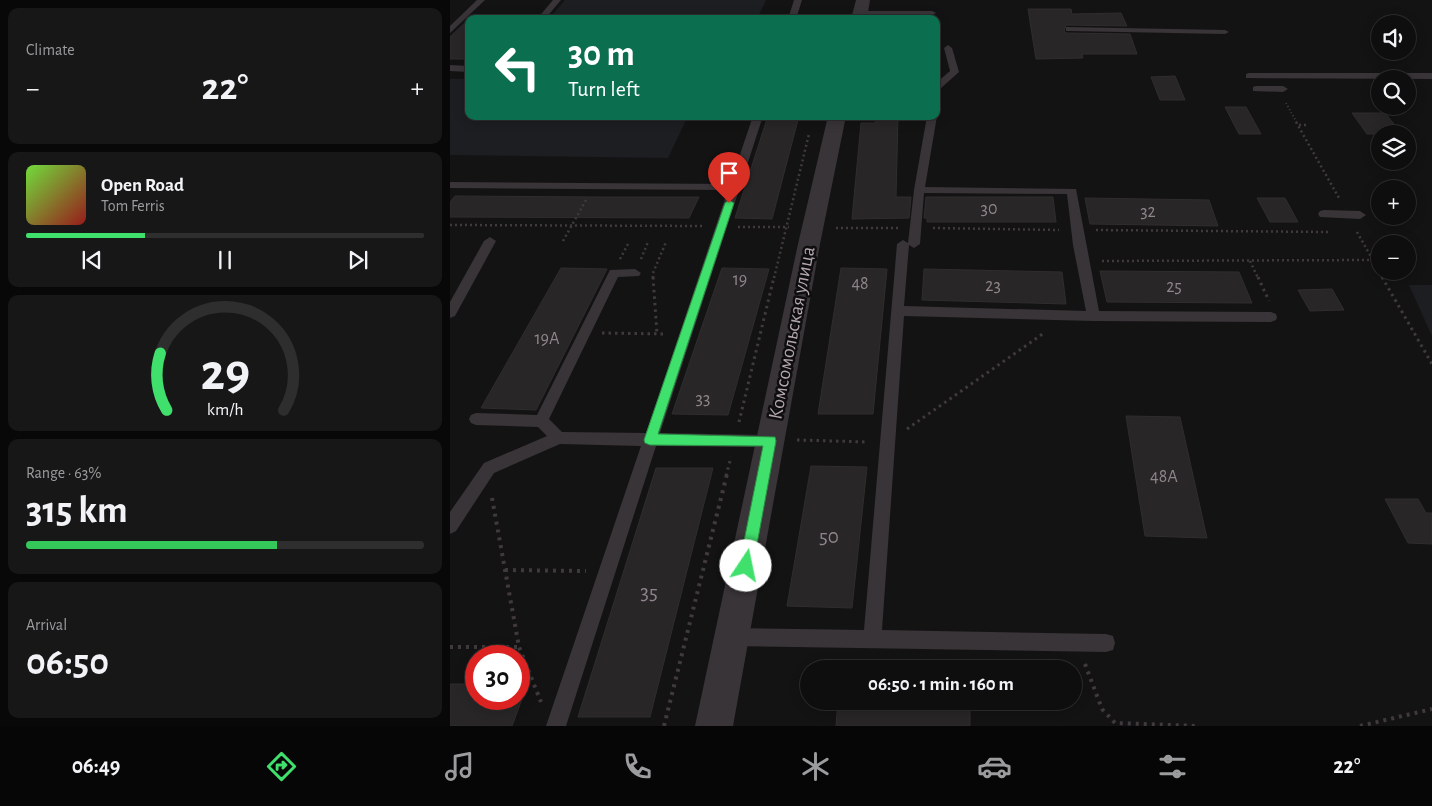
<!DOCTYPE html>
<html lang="en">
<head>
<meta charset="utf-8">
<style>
  :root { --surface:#0f0e0f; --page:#181718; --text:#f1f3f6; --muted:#9b9c9e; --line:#2f2e2f; --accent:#40e06c }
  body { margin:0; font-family:"Alegreya Sans",sans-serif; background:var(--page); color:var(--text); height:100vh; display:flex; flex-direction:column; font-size:19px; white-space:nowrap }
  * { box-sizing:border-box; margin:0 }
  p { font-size:16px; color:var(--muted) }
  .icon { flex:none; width:28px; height:28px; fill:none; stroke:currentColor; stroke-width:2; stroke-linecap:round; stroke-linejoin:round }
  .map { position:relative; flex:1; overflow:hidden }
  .side { display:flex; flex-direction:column; gap:8px; padding:8px; background:#080808; width:450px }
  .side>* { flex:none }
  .banner { position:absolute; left:15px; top:15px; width:475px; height:105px; border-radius:10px; box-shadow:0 2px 12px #0003,0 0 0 1px var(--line); background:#0b6e4f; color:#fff; overflow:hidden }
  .fabs { position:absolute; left:921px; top:15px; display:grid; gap:10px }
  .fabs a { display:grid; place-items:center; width:45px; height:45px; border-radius:50%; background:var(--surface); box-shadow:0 2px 12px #0003,0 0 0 1px var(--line); font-size:25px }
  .speed { position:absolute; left:15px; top:645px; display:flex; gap:10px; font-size:25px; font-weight:700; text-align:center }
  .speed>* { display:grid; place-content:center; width:65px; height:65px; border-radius:50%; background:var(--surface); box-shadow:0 2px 12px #0003,0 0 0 1px var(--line); line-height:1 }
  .speed .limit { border:8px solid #d22; background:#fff; color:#111 }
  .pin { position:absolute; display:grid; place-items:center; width:42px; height:42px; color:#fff; margin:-51px -21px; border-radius:50% 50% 50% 0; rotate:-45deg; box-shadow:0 0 5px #0007 }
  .pin .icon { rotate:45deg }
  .me { position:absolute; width:55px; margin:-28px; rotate:11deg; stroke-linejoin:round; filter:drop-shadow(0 0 4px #0008) }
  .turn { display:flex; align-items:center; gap:18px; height:105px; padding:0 20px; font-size:22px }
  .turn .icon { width:65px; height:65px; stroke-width:2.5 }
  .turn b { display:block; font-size:35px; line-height:42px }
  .big { font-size:38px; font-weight:600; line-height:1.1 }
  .side .tile { flex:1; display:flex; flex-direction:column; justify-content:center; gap:8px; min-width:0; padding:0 18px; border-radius:10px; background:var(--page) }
  .side .dial { align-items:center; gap:0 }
  .dial svg { height:130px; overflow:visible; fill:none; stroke:var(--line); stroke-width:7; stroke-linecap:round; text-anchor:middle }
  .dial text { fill:var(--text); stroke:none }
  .song { display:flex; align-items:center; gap:15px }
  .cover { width:60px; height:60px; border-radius:8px; background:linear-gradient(135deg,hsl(100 70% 55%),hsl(0 70% 35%)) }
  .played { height:5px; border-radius:2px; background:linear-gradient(90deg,var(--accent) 30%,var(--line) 30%) }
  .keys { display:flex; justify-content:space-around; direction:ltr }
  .heat { display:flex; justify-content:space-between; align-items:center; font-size:28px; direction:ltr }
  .charge { height:8px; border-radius:4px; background:linear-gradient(90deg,#34c759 63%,var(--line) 0) }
  .trip { position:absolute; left:350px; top:660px; width:282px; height:50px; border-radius:25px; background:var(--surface); box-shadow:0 2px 12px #0003,0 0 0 1px var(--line); font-weight:600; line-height:50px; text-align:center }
  .menu { display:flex; height:80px; justify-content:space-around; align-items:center; background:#060606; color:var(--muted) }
  .menu .icon { width:35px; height:35px }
  .menu .current { color:var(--accent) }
  .menu b { font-size:22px; color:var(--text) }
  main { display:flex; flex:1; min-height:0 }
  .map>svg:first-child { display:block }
  .green { fill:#1d1e22 }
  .building { fill:#282627; stroke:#302d2e }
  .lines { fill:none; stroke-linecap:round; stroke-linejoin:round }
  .path-far3 { stroke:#403a3e; stroke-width:2; stroke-dasharray:1 2.5; stroke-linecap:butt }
  .path-far2 { stroke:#403a3e; stroke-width:2.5; stroke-dasharray:2 3; stroke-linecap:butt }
  .path-far1 { stroke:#403a3e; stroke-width:3; stroke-dasharray:2.5 4; stroke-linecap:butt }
  .path { stroke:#403a3e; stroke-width:4; stroke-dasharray:3 5; stroke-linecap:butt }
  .service { fill:#393437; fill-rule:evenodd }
  .minor { fill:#393437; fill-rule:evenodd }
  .route { fill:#40e06c; stroke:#2a9246 }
  .labels { text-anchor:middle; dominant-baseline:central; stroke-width:5; stroke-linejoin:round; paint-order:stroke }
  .number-label { font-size:18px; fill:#90858c }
  .street-label { font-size:20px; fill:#b4a6af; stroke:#0f0e0f }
  .near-number-label { font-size:21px; fill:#90858c }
</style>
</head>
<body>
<main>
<section class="side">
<div class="tile"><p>Climate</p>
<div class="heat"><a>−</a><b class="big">22°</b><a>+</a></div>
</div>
<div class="tile">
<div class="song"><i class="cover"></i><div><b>Open Road</b><p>Tom Ferris</p></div></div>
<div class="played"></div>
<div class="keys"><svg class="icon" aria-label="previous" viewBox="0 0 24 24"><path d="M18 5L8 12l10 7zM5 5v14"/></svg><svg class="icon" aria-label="pause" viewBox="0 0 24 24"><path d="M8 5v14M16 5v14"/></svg><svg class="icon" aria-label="next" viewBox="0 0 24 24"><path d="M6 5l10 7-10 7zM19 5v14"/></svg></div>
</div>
<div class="tile dial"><svg viewBox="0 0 100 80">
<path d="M14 69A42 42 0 1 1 86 69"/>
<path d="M14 69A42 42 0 0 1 10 34" stroke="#40e06c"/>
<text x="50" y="56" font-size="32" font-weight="700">29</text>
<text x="50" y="72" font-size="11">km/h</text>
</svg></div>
<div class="tile"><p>Range · 63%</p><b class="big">315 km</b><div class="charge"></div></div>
<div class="tile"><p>Arrival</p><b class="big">06:50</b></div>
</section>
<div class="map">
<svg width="982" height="726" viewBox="0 0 982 726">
  <rect width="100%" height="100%" fill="#141314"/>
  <!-- green -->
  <g class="green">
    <path d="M115,0H316L307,19H99Z"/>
    <path d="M0,79H19V116H238L218,158L0,155Z"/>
    <path d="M959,285H982V336Z"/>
  </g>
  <!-- building -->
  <g class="building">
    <path d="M578,9H621L622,14L671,13L677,26L616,25L614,31L616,33L680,34L687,54H632L633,58L586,59Z"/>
    <path d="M19,19V59H0V37Z"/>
    <path d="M725,76L735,100H710L701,77Z"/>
    <path d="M775,107H796L811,134H789Z"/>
    <path d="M902,113H935L952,134H917Z"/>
    <path d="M318,116H349L322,219L285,218Z"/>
    <path d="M426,116H448L446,197H461L459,218L402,219L411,123H425Z"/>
    <path d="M5,196L148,197H249L239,218L0,217V202Z"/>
    <path d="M476,197H603L606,222H477V218H474Z"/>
    <path d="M635,198L759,200L768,226L640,224Z"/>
    <path d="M807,198H835L848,222H820Z"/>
    <path d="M111,268L157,269L86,410L31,408Z"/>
    <path d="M272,268L319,269L278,415L222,414Z"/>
    <path d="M391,268L437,269L423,414H368Z"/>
    <path d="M474,269L612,272L616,304L472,300Z"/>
    <path d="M650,271L789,272L802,303L657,302Z"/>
    <path d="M882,289L894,310L860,311L848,290Z"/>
    <path d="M676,416L730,417L757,538L695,536Z"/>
    <path d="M361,466L417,467L402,608L337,606Z"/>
    <path d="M206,468H263L200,717H128Z"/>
    <path d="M935,499H968L976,513H982V544L958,543Z"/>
    <path d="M0,684H26V699H72L62,726H0Z"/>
    <path d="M388,701H520V726H386Z"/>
  </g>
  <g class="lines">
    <!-- path-far3 -->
    <path class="path-far3" d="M836,103L847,123"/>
    <!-- path-far2 -->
    <g class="path-far2">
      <path d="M846,122L889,198"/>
      <path d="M849,125H857"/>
      <path d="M0,225L254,226"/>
      <path d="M288,227H339"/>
      <path d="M386,228H449"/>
      <path d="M483,228L609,230"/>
      <path d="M646,230L879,232"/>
      <path d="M907,232L933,278"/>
      <path d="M113,241L136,200"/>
      <path d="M170,259L179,242"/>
      <path d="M191,259L198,242"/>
      <path d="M652,261L923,260"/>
      <path d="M800,261L808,278"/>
      <path d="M203,278V273L216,242"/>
      <path d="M324,278L359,134"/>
    </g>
    <!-- path-far1 -->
    <g class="path-far1">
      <path d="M203,277L207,334"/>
      <path d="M808,277L819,301"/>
      <path d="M932,277L982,364"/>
      <path d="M152,333L216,334"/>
      <path d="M289,422L324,277"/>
      <path d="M457,429L594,333"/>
      <path d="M347,440L418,442"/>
      <path d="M276,476L281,457"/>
    </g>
    <!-- path -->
    <g class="path">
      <path d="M42,498L69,647L91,702"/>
      <path d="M55,570L136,571"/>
      <path d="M0,647H69"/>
      <path d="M635,664L652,709L665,723L748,726"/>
      <path d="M214,726L277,474"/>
      <path d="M910,726L982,709"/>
    </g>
    <!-- service -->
    <g class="service">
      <path d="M27,0H35L0,33V26Z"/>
      <path d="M103,0H111L95,19H87Z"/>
      <path d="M344,0H352L346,19H338Z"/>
      <path d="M407,11H482L486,13L482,15H407Z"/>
      <path d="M616,27L775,30L779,32L775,34L619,31H616Z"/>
      <path d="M498,45L502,48L509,72L491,88V93L486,96V83L500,71L494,48Z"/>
      <path d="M0,65L19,66V72L0,71Z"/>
      <path d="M799,73H982V79L796,78V74Z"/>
      <path d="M806,86H833L838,89L833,92L803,91V87Z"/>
      <path d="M486,115L487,116L475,187L626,189L649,311L821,312L826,314L827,317L826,320L821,322L643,321L454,316L432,630L656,634L663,636L665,643L663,650L656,652L282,646L276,643L273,637L276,631L282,628L414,630L447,244L453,240L458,243L464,190L477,116ZM474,193L617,194L623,245L636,311L454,306L459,245L464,248L470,244Z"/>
      <path d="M303,116H313L210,433L320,435L325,436L328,441L325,446L320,447L206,446L116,726H96L191,446L110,444L44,473L6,531L0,534V512L34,463L97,436L88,427L26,425L21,423L19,419L21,415L26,413L87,415L160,270L185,269L191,273L189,276L168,277L99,419L112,432L196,433L278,190L0,188V182L280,184Z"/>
      <path d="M874,210L910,211L916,215L910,219L870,217L868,214L870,211Z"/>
      <path d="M40,237L46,241L5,316L0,318V302L34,241Z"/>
    </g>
    <!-- minor -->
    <g class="minor">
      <path d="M406,0H420L417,19H401Z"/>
      <path d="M378,116H396L370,244L283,726H245L348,244Z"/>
    </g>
  </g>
  <!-- route -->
  <path class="route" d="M279,200L284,203L208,434L325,437L326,441L303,566L301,571L296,573L291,571L289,566L313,446L200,445L195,443L194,440L275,203Z"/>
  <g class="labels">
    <!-- number labels -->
    <g class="number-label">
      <text x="539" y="209">30</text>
      <text x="698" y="212">32</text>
      <text x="290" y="280">19</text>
      <text x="410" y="284">48</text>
      <text x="543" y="286">23</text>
      <text x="724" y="287">25</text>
      <text x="97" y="339">19А</text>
      <text x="253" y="399">33</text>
      <text x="714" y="477">48А</text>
    </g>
    <!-- street labels -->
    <g class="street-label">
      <text transform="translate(342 333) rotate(-79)">Комсомольская улица</text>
    </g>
    <!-- near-number labels -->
    <g class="near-number-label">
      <text x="379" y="536">50</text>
      <text x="199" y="592">35</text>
    </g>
  </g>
</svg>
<div class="fabs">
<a><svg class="icon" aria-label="sound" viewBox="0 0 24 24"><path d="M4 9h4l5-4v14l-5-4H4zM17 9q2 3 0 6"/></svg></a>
<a><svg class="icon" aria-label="search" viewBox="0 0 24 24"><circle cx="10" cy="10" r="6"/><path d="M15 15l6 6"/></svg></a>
<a><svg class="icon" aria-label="layers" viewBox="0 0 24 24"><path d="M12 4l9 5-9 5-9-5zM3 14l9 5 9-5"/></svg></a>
<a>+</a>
<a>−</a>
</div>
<div class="speed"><div class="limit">30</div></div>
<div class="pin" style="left:279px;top:203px;background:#d93025"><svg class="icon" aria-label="arrive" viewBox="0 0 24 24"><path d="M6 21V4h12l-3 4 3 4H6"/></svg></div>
<svg class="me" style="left:296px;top:566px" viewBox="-20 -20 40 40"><circle r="19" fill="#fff"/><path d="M0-13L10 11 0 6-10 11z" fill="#40e06c"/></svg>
<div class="trip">06:50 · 1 min · 160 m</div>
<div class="banner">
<div class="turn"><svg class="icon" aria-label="left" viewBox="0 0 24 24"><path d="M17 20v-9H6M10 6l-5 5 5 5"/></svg><div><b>30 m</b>Turn left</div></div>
</div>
</div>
</main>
<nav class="menu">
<b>06:49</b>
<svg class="icon current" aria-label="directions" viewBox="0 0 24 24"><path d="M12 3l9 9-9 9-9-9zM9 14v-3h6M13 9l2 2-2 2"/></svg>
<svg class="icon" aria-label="music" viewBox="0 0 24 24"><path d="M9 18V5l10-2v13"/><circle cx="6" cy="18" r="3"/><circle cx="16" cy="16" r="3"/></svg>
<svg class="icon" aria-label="phone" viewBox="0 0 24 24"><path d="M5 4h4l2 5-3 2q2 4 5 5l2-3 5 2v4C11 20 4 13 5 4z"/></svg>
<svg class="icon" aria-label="climate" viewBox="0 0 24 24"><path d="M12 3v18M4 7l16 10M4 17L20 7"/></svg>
<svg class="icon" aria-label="car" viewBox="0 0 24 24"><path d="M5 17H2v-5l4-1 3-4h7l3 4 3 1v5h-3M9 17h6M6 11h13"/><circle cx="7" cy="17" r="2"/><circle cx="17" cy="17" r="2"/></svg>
<svg class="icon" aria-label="filters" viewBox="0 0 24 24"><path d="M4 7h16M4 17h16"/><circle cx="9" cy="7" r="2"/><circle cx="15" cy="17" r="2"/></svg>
<b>22°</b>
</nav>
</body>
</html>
